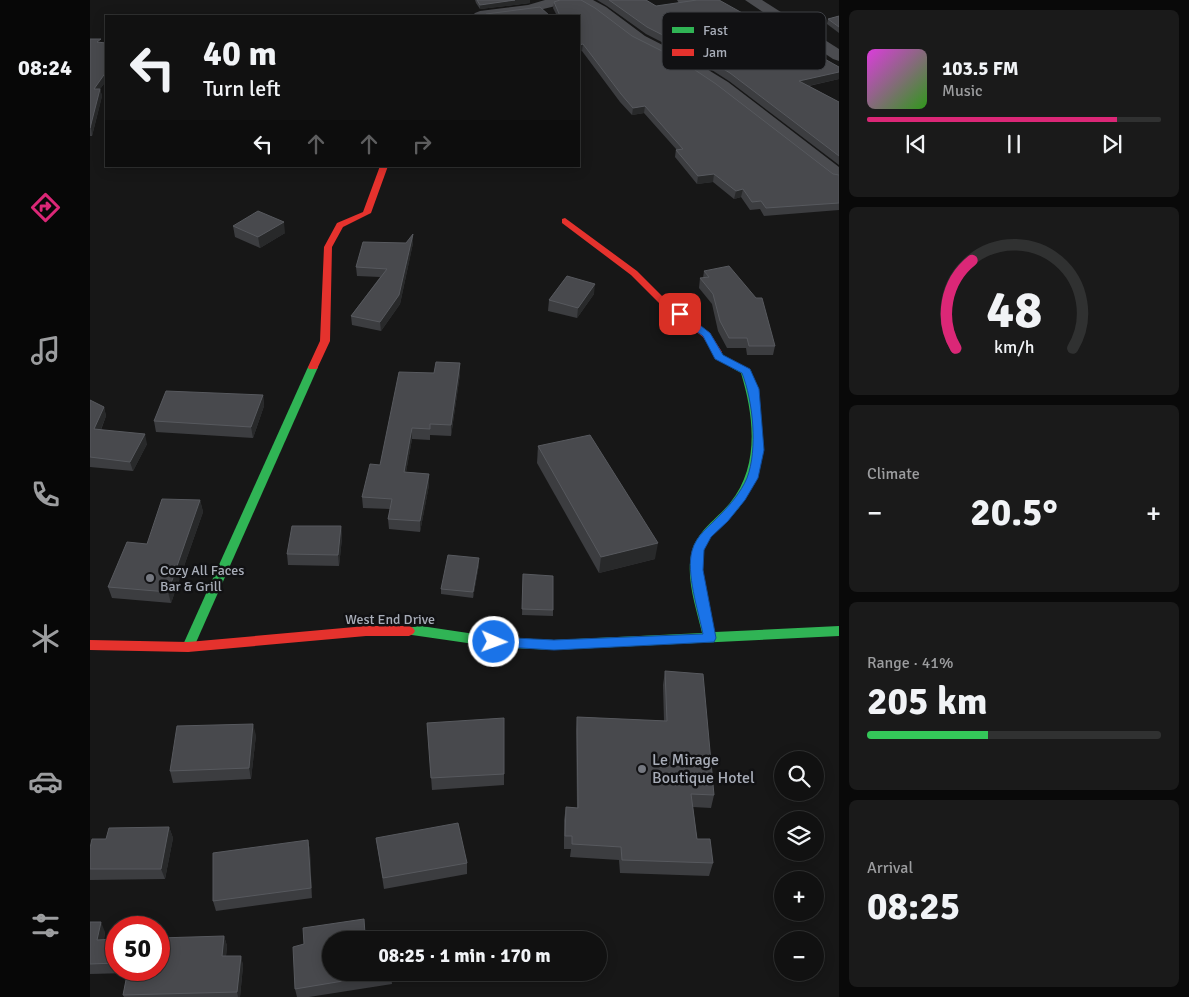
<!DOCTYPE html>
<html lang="en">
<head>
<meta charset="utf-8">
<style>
  :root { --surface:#111; --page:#1a1a1a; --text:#f1f3f6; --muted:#9c9d9f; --line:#303131; --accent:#db2777 }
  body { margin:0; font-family:Signika,sans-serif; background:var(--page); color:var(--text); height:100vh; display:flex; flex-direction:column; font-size:19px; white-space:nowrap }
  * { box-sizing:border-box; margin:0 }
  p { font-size:16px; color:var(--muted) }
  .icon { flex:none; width:28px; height:28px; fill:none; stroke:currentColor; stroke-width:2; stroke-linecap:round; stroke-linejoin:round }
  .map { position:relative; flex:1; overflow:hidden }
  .details { display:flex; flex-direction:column; gap:10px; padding:10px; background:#090909; width:350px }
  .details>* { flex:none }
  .guide { position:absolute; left:15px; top:15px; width:475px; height:152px; border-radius:0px; box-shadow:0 2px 12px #0003,0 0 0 1px var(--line); background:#111; color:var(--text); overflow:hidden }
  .fabs { position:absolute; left:684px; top:751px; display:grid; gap:10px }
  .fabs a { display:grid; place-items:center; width:50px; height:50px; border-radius:50%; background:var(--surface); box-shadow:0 2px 12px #0003,0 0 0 1px var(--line); font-size:25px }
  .speed { position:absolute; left:15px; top:916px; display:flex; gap:10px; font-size:25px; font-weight:700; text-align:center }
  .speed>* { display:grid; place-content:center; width:65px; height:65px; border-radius:50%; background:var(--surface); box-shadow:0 2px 12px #0003,0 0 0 1px var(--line); line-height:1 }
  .speed .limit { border:8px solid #d22; background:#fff; color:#111 }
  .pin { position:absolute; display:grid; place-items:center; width:42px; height:42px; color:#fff; margin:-21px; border-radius:10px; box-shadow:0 2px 8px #0006 }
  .me { position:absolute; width:55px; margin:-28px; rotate:92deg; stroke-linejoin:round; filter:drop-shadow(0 0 4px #0008) }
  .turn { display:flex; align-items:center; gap:18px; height:105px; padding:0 15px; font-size:22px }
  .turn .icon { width:65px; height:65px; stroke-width:2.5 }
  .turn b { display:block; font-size:35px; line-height:42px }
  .lanes { display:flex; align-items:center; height:48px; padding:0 15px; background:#0003; justify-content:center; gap:25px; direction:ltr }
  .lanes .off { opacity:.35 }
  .big { font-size:38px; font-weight:700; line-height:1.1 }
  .details .card { flex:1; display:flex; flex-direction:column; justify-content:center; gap:8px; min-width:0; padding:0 18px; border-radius:8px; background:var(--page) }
  .details .dial { align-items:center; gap:0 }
  .dial svg { height:130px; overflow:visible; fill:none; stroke:var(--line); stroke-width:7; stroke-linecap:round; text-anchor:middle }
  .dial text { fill:var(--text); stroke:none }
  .song { display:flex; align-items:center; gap:15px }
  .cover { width:60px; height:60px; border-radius:8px; background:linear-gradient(135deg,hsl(300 70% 55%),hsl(110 70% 35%)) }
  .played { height:5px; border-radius:2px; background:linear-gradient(90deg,var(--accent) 85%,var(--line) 85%) }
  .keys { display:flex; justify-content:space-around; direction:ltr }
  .heat { display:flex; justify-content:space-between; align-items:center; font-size:28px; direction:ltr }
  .charge { height:8px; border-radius:4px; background:linear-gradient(90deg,#34c759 41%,var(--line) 0) }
  .trip { position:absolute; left:232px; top:931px; width:285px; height:50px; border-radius:25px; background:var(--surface); box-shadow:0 2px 12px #0003,0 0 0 1px var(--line); font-weight:700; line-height:50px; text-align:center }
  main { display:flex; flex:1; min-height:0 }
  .tab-bar { display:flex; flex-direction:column; width:90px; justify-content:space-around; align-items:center; background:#070707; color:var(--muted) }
  .tab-bar .icon { width:35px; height:35px }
  .tab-bar .active { color:var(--accent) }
  .tab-bar b { font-size:22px; color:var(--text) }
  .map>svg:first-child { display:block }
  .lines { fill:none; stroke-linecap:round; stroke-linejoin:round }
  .street { fill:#4b4c50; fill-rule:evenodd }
  .fast { fill:#30b455; fill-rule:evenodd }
  .jam { fill:#e5322d; fill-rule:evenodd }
  .wall { fill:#3c3d40 }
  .shaded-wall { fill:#28292a }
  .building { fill:#48494d; stroke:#57595e }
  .route { fill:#1a73e8; stroke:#114b97 }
  .poi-dot { fill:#757880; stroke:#111113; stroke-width:2 }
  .labels { text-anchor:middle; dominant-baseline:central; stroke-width:5; stroke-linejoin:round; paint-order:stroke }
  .poi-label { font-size:14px; fill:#a8adb8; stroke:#111113; text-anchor:start }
  .street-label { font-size:14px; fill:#a8adb8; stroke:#111113 }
  .near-poi-label { font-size:16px; fill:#a8adb8; stroke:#111113; text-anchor:start }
  .key { fill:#111113; stroke:#3e4045; stroke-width:1 }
  .key-label { font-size:14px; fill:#a8adb8 }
</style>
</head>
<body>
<main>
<nav class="tab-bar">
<b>08:24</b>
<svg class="icon active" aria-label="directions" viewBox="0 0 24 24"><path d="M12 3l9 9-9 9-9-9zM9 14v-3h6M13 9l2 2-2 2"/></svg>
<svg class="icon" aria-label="music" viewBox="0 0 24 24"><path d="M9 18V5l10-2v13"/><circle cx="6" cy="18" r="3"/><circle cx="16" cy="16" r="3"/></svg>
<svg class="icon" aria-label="phone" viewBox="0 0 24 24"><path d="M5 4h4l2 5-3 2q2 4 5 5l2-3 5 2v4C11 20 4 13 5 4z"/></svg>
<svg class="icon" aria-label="climate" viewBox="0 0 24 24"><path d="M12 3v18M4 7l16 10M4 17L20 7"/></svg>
<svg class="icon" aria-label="car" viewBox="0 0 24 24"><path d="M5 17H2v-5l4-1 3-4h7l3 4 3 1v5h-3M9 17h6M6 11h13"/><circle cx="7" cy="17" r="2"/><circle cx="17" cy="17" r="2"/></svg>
<svg class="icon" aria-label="filters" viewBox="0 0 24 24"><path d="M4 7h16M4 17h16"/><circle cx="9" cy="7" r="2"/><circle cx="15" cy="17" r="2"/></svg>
</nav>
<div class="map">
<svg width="749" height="997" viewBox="0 0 749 997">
  <rect width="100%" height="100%" fill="#171717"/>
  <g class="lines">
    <!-- street -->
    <g class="street">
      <path d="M455,0H478L476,3C445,12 415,18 382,16L385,13L390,11L438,5Z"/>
      <path d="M485,0H503L516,7L555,36L602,60L638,82L749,167V182L742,180L626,90L590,66L543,42L506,13L487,3Z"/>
      <path d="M587,0H624L622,3C612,6 599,6 589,3Z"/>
      <path d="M655,0H672L749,49V61L743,59Z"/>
    </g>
    <!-- fast -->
    <g class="fast">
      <path d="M627,349L630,350L633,355L661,371C675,418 681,468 648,509C637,523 619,532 614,550C607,577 618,606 625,632L749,626V636L464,650L405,647L315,634L313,631L315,628L331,626L405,637L464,640L612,633C606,607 595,577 602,551C608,530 627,519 640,503C670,466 664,416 651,373L626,359L622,352Z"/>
      <path d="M223,364L228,367L104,647L102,650L98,652L94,650L92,647L218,367Z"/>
    </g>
    <!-- jam -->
    <g class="jam">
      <path d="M290,166H298L281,213L253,227L242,247L240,341L227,369H219L218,367L230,341L234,247L247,223L273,212Z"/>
      <path d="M475,218L547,271L575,299L620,333L632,352L630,354H624L613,337L569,303L541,275L472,223V219Z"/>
      <path d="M276,626H319L323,628L325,631L323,634L319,636H276L98,652L0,650V640L98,642Z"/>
    </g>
  </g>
  <!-- wall -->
  <g class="wall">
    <path d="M385,0H440V3L390,9L386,3Z"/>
    <path d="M507,0H556L566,6L749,67V79L719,86L749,102V165L639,81L603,58L556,34L517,6Z"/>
    <path d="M464,2L542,36L743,174L749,175V210L674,216L670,209L660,210L651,197L644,199L623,182L607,184L585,157L586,149L554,113L542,115L530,102L492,51L489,16H467L463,8Z"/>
    <path d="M749,16V33L737,24L738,19Z"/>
    <path d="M0,39L11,43H16V81L10,89L12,96L2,136H0Z"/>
    <path d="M143,226L195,233L170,248L145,237Z"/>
    <path d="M316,243H323L310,304L291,331L262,325L261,316L290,277L267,276L266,267Z"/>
    <path d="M614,271L685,346L683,355H657L656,348H637L628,331L622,304L609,288L610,278H613Z"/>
    <path d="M504,294L487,318L458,311L459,300Z"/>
    <path d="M370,363V374L361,436L340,435V440L322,439L316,472L339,474V485L330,532L299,529L298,519L300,509L273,508L272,497L344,373Z"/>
    <path d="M173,395L174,406L163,438L66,432L64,421Z"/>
    <path d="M0,401L14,407L16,416L11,430L57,444L43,471L0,467Z"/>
    <path d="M448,446L565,559L509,573L447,463Z"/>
    <path d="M110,500L113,512L81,603L22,598L18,587L57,544Z"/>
    <path d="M251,526L252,538L249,566L198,565L197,554Z"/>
    <path d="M389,564L383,598L351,594V589Z"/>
    <path d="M433,574L463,610V616L432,615Z"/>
    <path d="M575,671L624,795L621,808L603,807L607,839L623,863L619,876L530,873L529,860L480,857L481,849H474V820L476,807L487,808L486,730L487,717L574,721L573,685Z"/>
    <path d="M337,723L414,774V785L342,790Z"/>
    <path d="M166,735L161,779L83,783L80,771Z"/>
    <path d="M79,827L83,838L75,879L0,880V848L16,839Z"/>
    <path d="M286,838L377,863V874L294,889Z"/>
    <path d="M218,840L220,851L222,898L126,911L123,901Z"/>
    <path d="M0,922L15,932L14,940L26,939V970H69L134,936L137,946L136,956H151L153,966L150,997H34L33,995L37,973L0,974Z"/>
    <path d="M276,934L301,972L302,984L219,997H207L205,989Z"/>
  </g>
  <!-- shaded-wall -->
  <g class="shaded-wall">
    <path d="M425,0H440V3L390,9V5Z"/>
    <path d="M493,44L492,51L489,52V45Z"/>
    <path d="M16,72V81L10,89L12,96L2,136L1,128L4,89Z"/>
    <path d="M749,72V79L708,88L709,81Z"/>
    <path d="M555,106L554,113L542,115L543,108Z"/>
    <path d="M624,174L623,182L607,184L608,176Z"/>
    <path d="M653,189L651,197L644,199L646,191Z"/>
    <path d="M194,222L195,233L170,248L168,237Z"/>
    <path d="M323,234V243L310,304L291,331L290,322Z"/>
    <path d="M505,284L504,294L487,318L488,308Z"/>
    <path d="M370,363V374L361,436V425Z"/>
    <path d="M173,395L174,406L163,438L161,427Z"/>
    <path d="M14,407L16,416L7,439L4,429Z"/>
    <path d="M322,428V439L314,483V472Z"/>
    <path d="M55,434L57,444L43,471L40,462Z"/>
    <path d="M339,474V485L330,532V521Z"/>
    <path d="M110,500L113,512L81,603L78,592Z"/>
    <path d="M251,526L252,538L249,566L248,555Z"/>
    <path d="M568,543L565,559L509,573L511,557Z"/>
    <path d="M389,558V564L383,598V592Z"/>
    <path d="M163,724L166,735L161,779L159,768Z"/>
    <path d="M79,827L83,838L75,879L71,869Z"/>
    <path d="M218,840L220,851L222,898L221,888Z"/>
    <path d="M11,922L15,932L12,950L7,940Z"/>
    <path d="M134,936L137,946L135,967L132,956Z"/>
    <path d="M151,956L153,966L150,997H148L147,992Z"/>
  </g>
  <!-- building -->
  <g class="building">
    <path d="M387,0H425L390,5Z"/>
    <path d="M470,0H491L505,8L542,36L590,60L626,84L743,174L749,175V203L676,208L671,201L662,202L653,189L646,191L624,174L608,176L586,150L593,149L555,106L543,108L531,94L493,44L489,45V16H470L464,2Z"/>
    <path d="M519,0H556L566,6L607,0H629L749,67V72L709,81L749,102V156L640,73L604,51L557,27Z"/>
    <path d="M450,7L460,16H398L396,14Z"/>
    <path d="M749,16V27L738,19Z"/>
    <path d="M0,39H11L7,42L16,43V72L4,89H10L0,128Z"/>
    <path d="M168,211L194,222L168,237L143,226Z"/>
    <path d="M323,234L309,295L290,322L261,316L297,269L266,267L273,242L316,243Z"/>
    <path d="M639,266L666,298H672L685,346H659L657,338H639L638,336L630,321L623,294L610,278L619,277L614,271Z"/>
    <path d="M477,276L505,284L488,308L459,300Z"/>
    <path d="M346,362L370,363L361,425L340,424V429L322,428L314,472L339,474L330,521L298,519L302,499L272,497L280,464L290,465L309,372L344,373Z"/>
    <path d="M76,391L173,395L161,427L64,421Z"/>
    <path d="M0,400L14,407L4,429L55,434L40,462L0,457Z"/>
    <path d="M500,435L568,543L511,557L448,446Z"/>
    <path d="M72,499L110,500L78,592L18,587L37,542L57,544Z"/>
    <path d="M202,526H251L248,555L197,554Z"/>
    <path d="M358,555L389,558L383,592L351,589Z"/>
    <path d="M433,574L463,576V610L432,609Z"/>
    <path d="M575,671L613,674L624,795L601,794L607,839H620L623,863L532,860L531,847L482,844V836H475L476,807L488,808L487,717L577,721Z"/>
    <path d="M414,718V774L341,778L337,723Z"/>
    <path d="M163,724L159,768L80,771L87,726Z"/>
    <path d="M368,823L377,863L293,878L286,838Z"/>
    <path d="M79,827L71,869H0V848L2,839H16L19,828Z"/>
    <path d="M218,840L221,888L123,901V853Z"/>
    <path d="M274,919L275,934L296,931L297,940H241V972H301V973L205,989L203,947L214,944L213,928Z"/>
    <path d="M0,922H11L7,940L26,939V963L0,964Z"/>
    <path d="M134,936L132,956H151L147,992L33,995L38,970H69V938Z"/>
  </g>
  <!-- route -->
  <path class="route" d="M587,312H593L620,333L633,355L660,369L669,389L674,450L668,478L655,500L638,521L621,537L614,550L613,570L626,638L624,642L464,650L400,646L398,642L400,639L404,637L464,640L613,634C608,610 596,573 602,551C606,535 620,526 630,515C640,505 651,492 657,478C668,449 663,401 652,373L625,359L613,336L587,317Z"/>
  <!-- markers -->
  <g class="poi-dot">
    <circle cx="60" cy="578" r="5"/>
    <circle cx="552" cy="769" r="5"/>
  </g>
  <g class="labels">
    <!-- poi labels -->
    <g class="poi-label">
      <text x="70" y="570">Cozy All Faces<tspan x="70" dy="16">Bar &amp; Grill</tspan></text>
    </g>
    <!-- street labels -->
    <g class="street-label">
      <text x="300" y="619">West End Drive</text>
    </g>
    <!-- near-poi labels -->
    <g class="near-poi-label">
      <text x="562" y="760">Le Mirage<tspan x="562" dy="18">Boutique Hotel</tspan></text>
    </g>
  </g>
  <!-- legend -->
  <rect x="572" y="12" width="164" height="58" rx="8" class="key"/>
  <rect x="582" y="27" width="22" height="6" fill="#30b455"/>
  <rect x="582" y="49" width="22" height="7" fill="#e5322d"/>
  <g class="key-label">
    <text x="613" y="35">Fast</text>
    <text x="613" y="57">Jam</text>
  </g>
</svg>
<div class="fabs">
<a><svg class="icon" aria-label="search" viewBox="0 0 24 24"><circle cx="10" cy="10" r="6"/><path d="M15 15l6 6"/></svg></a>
<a><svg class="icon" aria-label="layers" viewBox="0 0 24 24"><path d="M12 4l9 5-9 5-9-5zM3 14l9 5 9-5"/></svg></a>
<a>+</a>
<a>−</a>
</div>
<div class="speed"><div class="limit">50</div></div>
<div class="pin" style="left:590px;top:314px;background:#d93025"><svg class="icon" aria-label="arrive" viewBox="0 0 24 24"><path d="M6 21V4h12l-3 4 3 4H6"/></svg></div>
<svg class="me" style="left:404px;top:642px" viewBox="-20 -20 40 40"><circle r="17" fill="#1a73e8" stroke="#fff" stroke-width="3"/><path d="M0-11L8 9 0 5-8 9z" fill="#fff"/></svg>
<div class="trip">08:25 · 1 min · 170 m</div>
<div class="guide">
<div class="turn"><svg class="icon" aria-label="left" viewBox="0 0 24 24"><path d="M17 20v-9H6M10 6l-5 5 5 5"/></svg><div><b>40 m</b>Turn left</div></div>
<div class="lanes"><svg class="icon" aria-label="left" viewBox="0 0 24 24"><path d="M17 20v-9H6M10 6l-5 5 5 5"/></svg><svg class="icon off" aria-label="ahead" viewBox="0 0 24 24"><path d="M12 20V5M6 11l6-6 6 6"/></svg><svg class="icon off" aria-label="ahead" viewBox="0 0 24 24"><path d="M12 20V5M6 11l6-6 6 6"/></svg><svg class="icon off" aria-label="right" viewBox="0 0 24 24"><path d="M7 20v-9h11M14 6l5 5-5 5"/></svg></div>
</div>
</div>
<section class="details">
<div class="card">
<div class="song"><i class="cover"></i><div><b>103.5 FM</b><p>Music</p></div></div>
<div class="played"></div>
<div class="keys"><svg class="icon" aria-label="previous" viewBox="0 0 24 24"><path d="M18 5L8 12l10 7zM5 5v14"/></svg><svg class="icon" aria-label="pause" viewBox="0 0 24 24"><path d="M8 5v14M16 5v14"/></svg><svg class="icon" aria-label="next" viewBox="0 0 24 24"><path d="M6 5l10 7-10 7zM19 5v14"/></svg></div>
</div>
<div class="card dial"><svg viewBox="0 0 100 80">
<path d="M14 69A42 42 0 1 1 86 69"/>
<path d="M14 69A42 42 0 0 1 24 15" stroke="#db2777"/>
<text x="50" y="56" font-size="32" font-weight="700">48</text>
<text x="50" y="72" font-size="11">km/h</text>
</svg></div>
<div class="card"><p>Climate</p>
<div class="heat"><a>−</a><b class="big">20.5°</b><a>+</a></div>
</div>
<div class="card"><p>Range · 41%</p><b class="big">205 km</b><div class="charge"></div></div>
<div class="card"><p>Arrival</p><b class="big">08:25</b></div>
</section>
</main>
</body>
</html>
